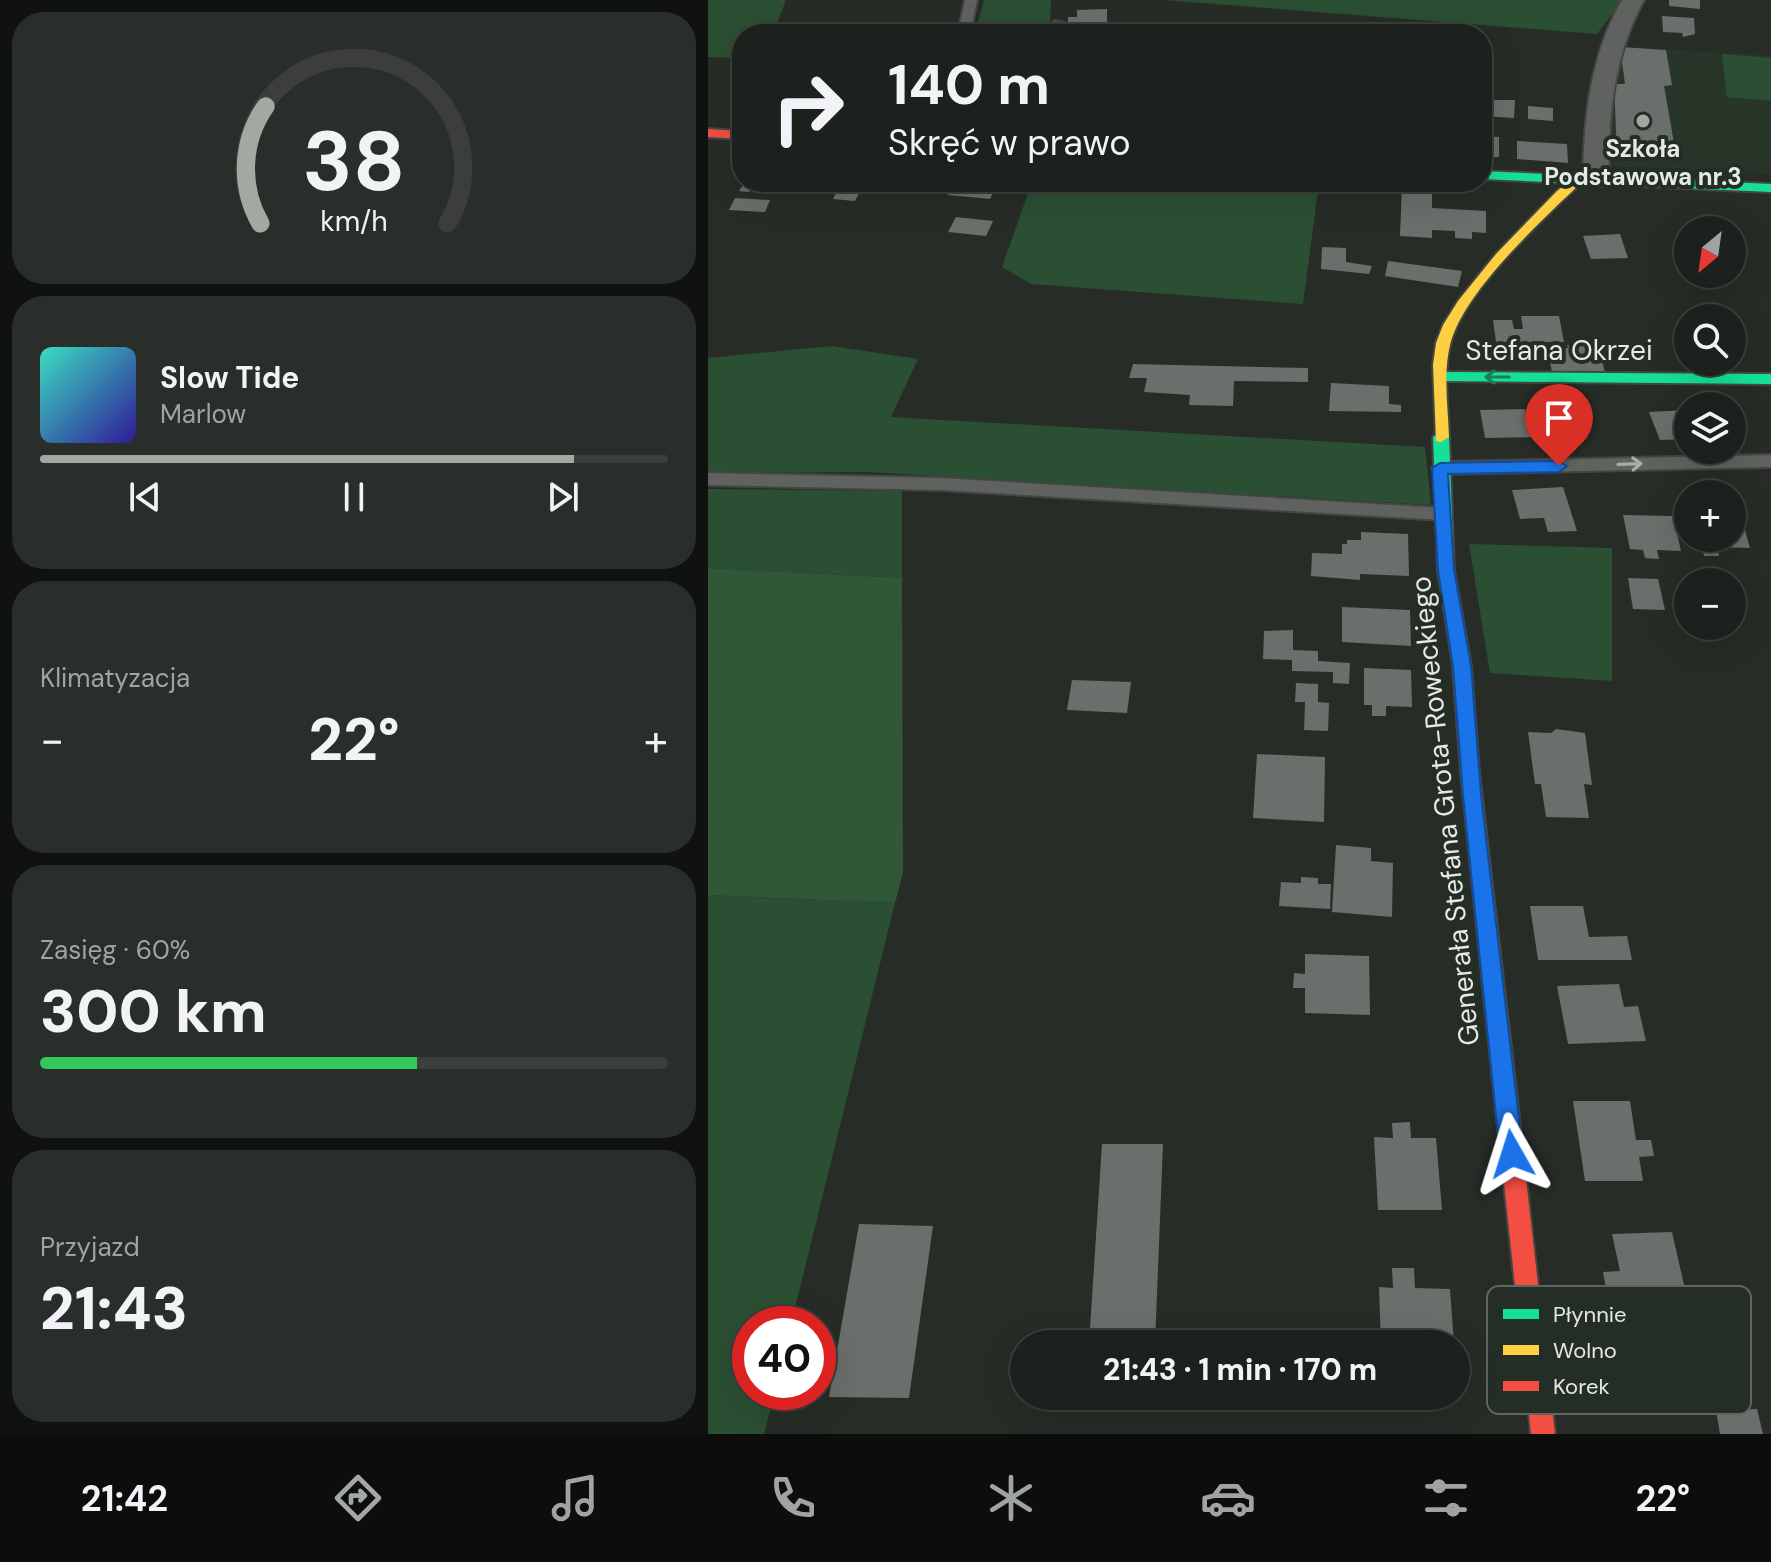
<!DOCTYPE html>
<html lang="pl">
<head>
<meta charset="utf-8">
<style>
  :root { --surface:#1d211d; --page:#2a2e2a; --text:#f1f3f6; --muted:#a0a3a4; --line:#3b3e3b; --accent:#a2a8a2 }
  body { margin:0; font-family:"DM Sans",sans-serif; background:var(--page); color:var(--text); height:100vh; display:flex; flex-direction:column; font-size:30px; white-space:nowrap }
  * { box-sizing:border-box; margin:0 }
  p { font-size:26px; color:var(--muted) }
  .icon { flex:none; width:44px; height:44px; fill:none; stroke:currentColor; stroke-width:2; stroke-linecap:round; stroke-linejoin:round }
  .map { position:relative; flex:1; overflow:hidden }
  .panel { display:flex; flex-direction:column; gap:12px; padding:12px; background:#101210; width:708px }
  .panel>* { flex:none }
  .banner { position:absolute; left:24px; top:24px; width:760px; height:168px; border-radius:32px; box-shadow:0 8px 32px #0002,0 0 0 2px var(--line); background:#1d211d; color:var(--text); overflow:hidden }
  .needle { width:52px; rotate:209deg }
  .fabs { position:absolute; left:966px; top:216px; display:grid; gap:16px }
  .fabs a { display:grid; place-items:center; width:72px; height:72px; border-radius:50%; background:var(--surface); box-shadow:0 8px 32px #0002,0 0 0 2px var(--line); font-size:40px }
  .speed { position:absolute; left:24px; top:1306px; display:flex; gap:16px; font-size:40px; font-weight:700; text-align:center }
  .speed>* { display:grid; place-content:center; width:104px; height:104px; border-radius:50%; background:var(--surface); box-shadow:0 8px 32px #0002,0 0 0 2px var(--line); line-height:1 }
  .speed .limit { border:12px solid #d22; background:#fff; color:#111 }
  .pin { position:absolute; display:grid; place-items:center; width:68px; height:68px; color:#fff; margin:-82px -34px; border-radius:50% 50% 50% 0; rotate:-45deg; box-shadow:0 0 8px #0007 }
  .pin .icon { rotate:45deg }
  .me { position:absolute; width:88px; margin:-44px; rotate:354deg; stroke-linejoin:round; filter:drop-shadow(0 0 6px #0008) }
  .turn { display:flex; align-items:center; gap:28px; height:168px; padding:0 24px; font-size:36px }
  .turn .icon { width:104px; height:104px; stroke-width:2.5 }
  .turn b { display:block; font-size:56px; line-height:68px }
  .big { font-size:60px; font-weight:800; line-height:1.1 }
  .panel .tile { flex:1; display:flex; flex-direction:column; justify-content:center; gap:12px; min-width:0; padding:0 28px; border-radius:32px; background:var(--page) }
  .panel .dial { align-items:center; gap:0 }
  .dial svg { height:208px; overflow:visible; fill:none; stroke:var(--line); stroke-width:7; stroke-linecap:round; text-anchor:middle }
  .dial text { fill:var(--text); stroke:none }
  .song { display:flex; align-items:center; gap:24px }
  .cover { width:96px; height:96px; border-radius:12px; background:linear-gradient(135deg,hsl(170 70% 55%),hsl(250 70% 35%)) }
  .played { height:8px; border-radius:4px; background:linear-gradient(90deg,var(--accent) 85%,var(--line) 85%) }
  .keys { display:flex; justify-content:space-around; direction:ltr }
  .heat { display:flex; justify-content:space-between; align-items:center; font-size:44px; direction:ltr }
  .charge { height:12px; border-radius:6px; background:linear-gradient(90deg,#34c759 60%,var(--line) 0) }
  .trip { position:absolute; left:302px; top:1330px; width:460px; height:80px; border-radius:40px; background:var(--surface); box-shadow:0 8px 32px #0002,0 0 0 2px var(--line); font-weight:800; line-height:80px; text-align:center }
  .menu { display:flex; height:128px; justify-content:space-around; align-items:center; background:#0c0d0c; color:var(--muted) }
  .menu .icon { width:56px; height:56px }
  .menu .current { color:var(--accent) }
  .menu b { font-size:36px; color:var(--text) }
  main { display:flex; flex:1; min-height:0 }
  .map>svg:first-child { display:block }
  .built { fill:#28362a }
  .green { fill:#2b4f33 }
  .forest { fill:#305838 }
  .building { fill:#6b6f6b }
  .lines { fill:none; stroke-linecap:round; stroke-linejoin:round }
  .lane-casing { stroke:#434743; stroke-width:4 }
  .street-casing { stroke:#434743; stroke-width:4 }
  .fast-casing { stroke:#434743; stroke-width:4 }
  .slow-casing { stroke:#434743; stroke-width:4 }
  .jam-casing { stroke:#434743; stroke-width:4 }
  .path { stroke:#5f6360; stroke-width:4; stroke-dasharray:1 4; stroke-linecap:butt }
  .lane { fill:#5f625f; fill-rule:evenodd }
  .street { fill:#5f625f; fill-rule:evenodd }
  .fast { fill:#16e098; fill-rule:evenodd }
  .slow { fill:#ffcf43; fill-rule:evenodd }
  .jam { fill:#f24e42; fill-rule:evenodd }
  .oneway { stroke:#1e7e59 }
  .oneway2 { stroke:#a8ada9 }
  .route { fill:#1a73e8; stroke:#114b97; stroke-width:2 }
  .poi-dot { fill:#a2a8a2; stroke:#252e26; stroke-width:3 }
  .labels { text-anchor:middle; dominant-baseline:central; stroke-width:8; stroke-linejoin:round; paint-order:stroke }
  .far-poi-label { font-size:24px; font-weight:bold; fill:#e4eae5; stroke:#252e26 }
  .street-label { font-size:28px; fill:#e4eae5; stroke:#252e26 }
  .key { fill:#252e26; stroke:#5e665f; stroke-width:2 }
  .key-label { font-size:22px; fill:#e4eae5 }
</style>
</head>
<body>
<main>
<section class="panel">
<div class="tile dial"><svg viewBox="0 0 100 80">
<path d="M14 69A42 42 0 1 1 86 69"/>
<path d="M14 69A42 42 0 0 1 16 24" stroke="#a2a8a2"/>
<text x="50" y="56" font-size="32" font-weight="700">38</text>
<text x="50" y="72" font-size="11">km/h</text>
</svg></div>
<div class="tile">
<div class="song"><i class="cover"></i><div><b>Slow Tide</b><p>Marlow</p></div></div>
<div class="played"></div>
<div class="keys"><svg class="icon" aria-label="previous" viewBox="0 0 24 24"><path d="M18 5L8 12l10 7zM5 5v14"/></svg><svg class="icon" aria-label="pause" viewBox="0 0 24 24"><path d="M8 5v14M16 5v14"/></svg><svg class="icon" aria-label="next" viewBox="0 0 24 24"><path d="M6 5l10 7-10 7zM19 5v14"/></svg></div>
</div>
<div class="tile"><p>Klimatyzacja</p>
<div class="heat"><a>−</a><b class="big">22°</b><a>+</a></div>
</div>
<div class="tile"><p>Zasięg · 60%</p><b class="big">300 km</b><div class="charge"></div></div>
<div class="tile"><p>Przyjazd</p><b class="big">21:43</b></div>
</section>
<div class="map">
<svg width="1063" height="1434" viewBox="0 0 1063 1434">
  <rect width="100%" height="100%" fill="#272c27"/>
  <!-- built -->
  <path class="built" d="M908,46L1063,56V174L898,166Z"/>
  <!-- green -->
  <g class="green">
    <path d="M0,0H78L65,34H34V58L0,57Z"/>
    <path d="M276,0H343L342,34H267Z"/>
    <path d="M457,0H915L889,34Z"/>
    <path d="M1014,54L1063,58V101L1019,97Z"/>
    <path d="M324,182L611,183L595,304L323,284L294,267Z"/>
    <path d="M124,346L210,359L183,417L717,447L723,505L159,472L0,473V358Z"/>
    <path d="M0,489L194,491V578L0,568Z"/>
    <path d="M761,544L904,548V681L782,673Z"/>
    <path d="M0,895L187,903L83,1324H42V1392H67L56,1434H0Z"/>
  </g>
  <!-- forest -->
  <path class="forest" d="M0,568L194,578L195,873L187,903L0,895Z"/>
  <!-- building -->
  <g class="building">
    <path d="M961,0H992V9L961,6Z"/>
    <path d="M399,9V26L360,25V17H369V10Z"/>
    <path d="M954,16L986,18L987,34L975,37L974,33L955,32Z"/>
    <path d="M249,28L248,34H215V29Z"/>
    <path d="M912,47L958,50L964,85L956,86L969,160L909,156L906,84H917Z"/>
    <path d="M774,64L783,65L781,100H807L806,118L774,116Z"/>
    <path d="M820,106L845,108V121L820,119Z"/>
    <path d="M774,136L791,137V157L774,158Z"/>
    <path d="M809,141L859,144L860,163L809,159Z"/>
    <path d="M37,182H79L74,191L43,188L41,192L31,191Z"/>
    <path d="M125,182H157L147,201L125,199L129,191L121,190Z"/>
    <path d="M246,182H290L282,199L240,195Z"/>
    <path d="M694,186L724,187V208L778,211V233L764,232V239L747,238V231L724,230V238L692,236Z"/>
    <path d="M27,198L62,200L57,212L21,210Z"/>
    <path d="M248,217L285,221L278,236L240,232Z"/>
    <path d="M912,234L920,258L883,259L875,236Z"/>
    <path d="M614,247L638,248V262L664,266L661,274L613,269Z"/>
    <path d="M680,261L754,271L750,287L677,276Z"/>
    <path d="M813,316H851L856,342H788L785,320H804L806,329H815Z"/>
    <path d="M859,345L891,346L897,373L844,372L839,348H860Z"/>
    <path d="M425,364L600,368V382L526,381L525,406L481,405L482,395L436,392L439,378H421Z"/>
    <path d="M623,383L681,386V404L693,405V412L621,411Z"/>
    <path d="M817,409L821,428H831L833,437L777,438L772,410Z"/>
    <path d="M980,410V439L952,440L941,412Z"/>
    <path d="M855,487L869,531L840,532L836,518L812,519L804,490Z"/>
    <path d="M915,515L965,516L973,551L949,550L951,559L937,558L935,550L922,549Z"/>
    <path d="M1024,516H1033L1042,548L1009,547L1011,556H996L992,538H1024Z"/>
    <path d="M653,532L700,534L701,576L652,574V580L603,576L604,553L634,554V544H639V540H653Z"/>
    <path d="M920,578L950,579L957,610L925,609Z"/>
    <path d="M634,607L702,610L703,646L634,642Z"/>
    <path d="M585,630V650L610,651V661L642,663L641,684L625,683V672L584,671V660L555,659L556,631Z"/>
    <path d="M656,668L703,670L704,707L678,706V716H664V705H656Z"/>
    <path d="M364,680L423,682L419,713L359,710Z"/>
    <path d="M588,683L610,684V702L621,703L620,731L596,730L597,702H587Z"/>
    <path d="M848,729L877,733L884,785L876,784L881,818L838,817L833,784H827L820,732L843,733Z"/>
    <path d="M549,754L617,757L616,822L545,818Z"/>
    <path d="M628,845L663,848V861L685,863L684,917L624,912Z"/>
    <path d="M593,877L610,878V884H623L622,909L571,906L573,882L593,883Z"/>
    <path d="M822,906H875L881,937L919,936L924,960H830Z"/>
    <path d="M597,954L661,956L662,1015L597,1013V988H585L586,973L597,974Z"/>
    <path d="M911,984L916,1007L930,1006L938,1041L860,1044L849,986Z"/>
    <path d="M865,1101H922L928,1140H943L946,1156L931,1157L935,1181H877Z"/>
    <path d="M702,1122L703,1138H728L734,1210H670L666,1137L685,1138L684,1123Z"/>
    <path d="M394,1144H455L447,1344H381Z"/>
    <path d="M151,1224L225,1226L201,1398L121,1397Z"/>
    <path d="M964,1232L979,1298L918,1301L915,1287L898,1288L895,1272L912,1271L904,1234Z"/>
    <path d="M684,1268H706L707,1288L742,1289L746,1344H673L671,1287L685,1288Z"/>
    <path d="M1049,1409L1055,1434H1012L1008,1410Z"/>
  </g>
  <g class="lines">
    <defs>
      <g id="lane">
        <path d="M257,0H269L262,34H250Z"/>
        <path d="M346,21L356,23L355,34H343Z"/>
        <path d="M1063,455V467L732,474L724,468L732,462Z"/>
        <path d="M0,473L233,478L735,508L743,514L735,520L233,490L0,485Z"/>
      </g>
      <path id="street" d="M914,0H936C905,57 900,117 901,181L897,186H879L875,181C876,117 882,57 914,0Z"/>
      <g id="fast">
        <path d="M774,171L1063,184V192L774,179Z"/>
        <path d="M734,372L1063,374V384L729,381V373Z"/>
        <path d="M733,432L741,437L746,570L763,666L771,772L769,778L762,780L755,778L753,772L745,666L730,570L725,437Z"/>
      </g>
      <g id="slow">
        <path d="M868,176L873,177V183C834,220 755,292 742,345C735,374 740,407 741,437L733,442L728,441L725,365L728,343L735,325L750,301L788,254L849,191Z"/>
        <path d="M762,764L769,766L771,772L808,1091L805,1099L797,1102L789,1099L786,1091L753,772L755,766Z"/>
      </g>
      <g id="jam">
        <path d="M0,129L34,131V139L0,137Z"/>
        <path d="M797,1080L805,1083L808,1091L847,1434H823L786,1091L789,1083Z"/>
      </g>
    </defs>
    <!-- lane casing -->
    <use href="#lane" class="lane-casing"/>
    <!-- street casing -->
    <use href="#street" class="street-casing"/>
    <!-- fast casing -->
    <use href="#fast" class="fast-casing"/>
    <!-- slow casing -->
    <use href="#slow" class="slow-casing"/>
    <!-- jam casing -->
    <use href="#jam" class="jam-casing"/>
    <!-- path -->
    <path class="path" d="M718,182L749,184"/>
    <!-- lane -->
    <use href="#lane" class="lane"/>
    <!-- street -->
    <use href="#street" class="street"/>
    <!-- fast -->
    <use href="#fast" class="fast"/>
    <!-- slow -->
    <use href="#slow" class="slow"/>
    <!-- jam -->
    <use href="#jam" class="jam"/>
  </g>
  <!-- one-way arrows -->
  <defs><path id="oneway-shaft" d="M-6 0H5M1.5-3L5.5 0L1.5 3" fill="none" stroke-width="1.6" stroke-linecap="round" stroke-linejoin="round" transform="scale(2)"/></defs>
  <use class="oneway" href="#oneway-shaft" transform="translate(789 377) rotate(-180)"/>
  <use class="oneway2" href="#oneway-shaft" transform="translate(922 464) rotate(-2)"/>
  <!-- route -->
  <path class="route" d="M851,461L859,466L851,472L740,474L746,570L763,666L773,795L815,1154L812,1162L804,1165L796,1162L792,1154L755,795L745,666L730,570L724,468L732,463Z"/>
  <!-- markers -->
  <circle class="poi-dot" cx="935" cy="121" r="8"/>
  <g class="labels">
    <!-- far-poi labels -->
    <g class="far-poi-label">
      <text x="935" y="148">Szkoła<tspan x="935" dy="28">Podstawowa nr.3</tspan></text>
    </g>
    <!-- street labels -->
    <g class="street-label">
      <text x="851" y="350">Stefana Okrzei</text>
      <text transform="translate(737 811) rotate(-96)">Generała Stefana Grota-Roweckiego</text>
    </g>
  </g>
  <!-- legend -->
  <rect x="779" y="1286" width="264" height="128" rx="12" class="key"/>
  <rect x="795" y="1309" width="36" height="10" fill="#16e098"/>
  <rect x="795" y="1345" width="36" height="10" fill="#ffcf43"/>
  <rect x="795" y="1381" width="36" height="10" fill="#f24e42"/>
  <g class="key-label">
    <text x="845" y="1322">Płynnie</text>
    <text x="845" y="1358">Wolno</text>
    <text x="845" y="1394">Korek</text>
  </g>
</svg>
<div class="fabs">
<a><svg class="needle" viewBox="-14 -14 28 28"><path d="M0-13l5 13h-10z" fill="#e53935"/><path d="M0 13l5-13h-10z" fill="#a0a3a4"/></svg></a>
<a><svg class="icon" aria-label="search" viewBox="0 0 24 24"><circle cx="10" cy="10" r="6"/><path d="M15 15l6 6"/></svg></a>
<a><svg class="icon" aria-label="layers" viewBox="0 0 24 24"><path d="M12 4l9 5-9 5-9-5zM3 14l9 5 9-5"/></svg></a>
<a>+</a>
<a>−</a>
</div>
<div class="speed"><div class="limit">40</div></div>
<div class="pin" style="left:851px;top:466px;background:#d93025"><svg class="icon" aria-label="arrive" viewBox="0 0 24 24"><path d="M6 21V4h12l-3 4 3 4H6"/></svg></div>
<svg class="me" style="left:804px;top:1154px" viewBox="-20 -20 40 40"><path d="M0-17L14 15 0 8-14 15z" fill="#1a73e8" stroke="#fff" stroke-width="4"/></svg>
<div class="trip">21:43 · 1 min · 170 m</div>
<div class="banner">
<div class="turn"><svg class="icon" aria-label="right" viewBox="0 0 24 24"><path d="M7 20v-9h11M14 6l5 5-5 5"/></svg><div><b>140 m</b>Skręć w prawo</div></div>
</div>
</div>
</main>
<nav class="menu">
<b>21:42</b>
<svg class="icon current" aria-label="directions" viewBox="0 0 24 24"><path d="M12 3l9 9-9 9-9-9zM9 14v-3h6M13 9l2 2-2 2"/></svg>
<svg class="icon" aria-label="music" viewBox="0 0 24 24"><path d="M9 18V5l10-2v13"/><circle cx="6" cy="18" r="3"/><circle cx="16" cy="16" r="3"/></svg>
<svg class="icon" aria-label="phone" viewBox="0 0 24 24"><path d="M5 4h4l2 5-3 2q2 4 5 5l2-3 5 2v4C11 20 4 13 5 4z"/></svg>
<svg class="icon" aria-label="climate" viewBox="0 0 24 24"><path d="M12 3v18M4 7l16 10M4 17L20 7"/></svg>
<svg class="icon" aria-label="car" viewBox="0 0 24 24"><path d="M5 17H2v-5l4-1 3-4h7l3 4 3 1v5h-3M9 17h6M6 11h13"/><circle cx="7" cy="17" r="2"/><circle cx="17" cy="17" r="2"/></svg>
<svg class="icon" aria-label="filters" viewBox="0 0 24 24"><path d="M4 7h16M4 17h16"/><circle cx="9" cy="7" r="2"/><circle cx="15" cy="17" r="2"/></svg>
<b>22°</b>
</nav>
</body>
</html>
